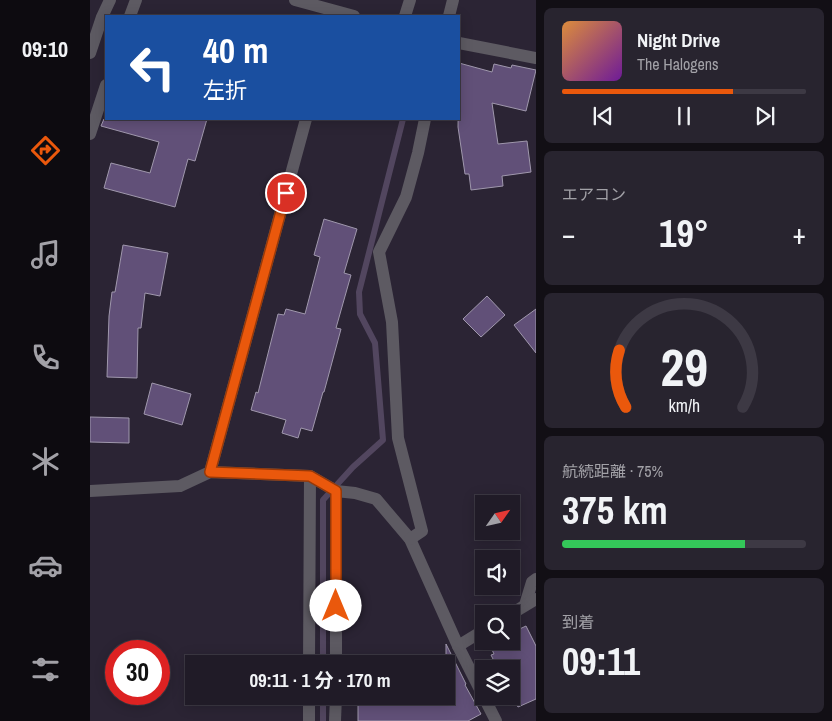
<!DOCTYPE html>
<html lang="ja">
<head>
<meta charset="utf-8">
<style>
  :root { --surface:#201b27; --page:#28242f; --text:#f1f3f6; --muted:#a2a1a7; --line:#3d3944; --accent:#ea580c }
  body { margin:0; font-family:"Archivo Narrow","Noto Sans JP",sans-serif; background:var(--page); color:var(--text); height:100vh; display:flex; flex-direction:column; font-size:19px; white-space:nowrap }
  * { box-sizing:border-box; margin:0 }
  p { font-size:16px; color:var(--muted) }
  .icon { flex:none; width:28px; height:28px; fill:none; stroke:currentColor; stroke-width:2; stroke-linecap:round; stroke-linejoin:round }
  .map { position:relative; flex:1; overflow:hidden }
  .drawer { display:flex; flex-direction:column; gap:8px; padding:8px; background:#120f15; width:296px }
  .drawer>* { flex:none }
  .banner { position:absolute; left:15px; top:15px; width:355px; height:105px; border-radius:0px; box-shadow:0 2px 12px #0003,0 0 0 1px var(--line); background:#1a4fa0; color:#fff; overflow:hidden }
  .needle { width:32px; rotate:56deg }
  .controls { position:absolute; left:385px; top:495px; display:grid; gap:10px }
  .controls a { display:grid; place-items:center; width:45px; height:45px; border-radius:0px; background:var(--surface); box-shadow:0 2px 12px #0003,0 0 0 1px var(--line); font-size:25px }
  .speed { position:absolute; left:15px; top:640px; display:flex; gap:10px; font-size:25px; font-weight:700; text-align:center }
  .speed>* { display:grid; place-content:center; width:65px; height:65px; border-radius:50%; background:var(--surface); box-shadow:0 2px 12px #0003,0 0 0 1px var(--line); line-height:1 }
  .speed .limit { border:8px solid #d22; background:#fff; color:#111 }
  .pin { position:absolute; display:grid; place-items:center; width:42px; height:42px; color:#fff; margin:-21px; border:2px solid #fff; border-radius:50%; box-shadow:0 1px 5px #0007 }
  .me { position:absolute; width:55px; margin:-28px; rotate:0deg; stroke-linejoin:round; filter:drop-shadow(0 0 4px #0008) }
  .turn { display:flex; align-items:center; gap:18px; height:105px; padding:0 15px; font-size:22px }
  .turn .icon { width:65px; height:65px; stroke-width:2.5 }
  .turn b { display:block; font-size:35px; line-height:42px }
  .big { font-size:38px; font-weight:700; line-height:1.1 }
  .drawer .tile { flex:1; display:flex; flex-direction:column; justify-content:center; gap:8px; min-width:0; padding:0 18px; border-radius:8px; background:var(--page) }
  .drawer .dial { align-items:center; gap:0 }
  .dial svg { height:130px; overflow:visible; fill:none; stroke:var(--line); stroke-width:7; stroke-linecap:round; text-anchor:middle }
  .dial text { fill:var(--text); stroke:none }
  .song { display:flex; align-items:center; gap:15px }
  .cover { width:60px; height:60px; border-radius:8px; background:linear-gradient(135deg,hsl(30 70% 55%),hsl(280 70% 35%)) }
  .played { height:5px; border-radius:2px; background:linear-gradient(90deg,var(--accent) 70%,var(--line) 70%) }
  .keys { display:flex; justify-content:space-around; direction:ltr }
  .heat { display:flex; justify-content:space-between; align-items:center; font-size:28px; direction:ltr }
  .charge { height:8px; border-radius:4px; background:linear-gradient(90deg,#34c759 75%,var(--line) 0) }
  .trip { position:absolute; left:95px; top:655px; width:270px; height:50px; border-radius:0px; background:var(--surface); box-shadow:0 2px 12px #0003,0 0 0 1px var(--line); font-weight:700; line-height:50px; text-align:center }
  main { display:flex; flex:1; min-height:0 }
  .tabs { display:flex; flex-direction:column; width:90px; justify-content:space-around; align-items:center; background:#0d0b10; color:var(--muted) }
  .tabs .icon { width:35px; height:35px }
  .tabs .current { color:var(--accent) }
  .tabs b { font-size:22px; color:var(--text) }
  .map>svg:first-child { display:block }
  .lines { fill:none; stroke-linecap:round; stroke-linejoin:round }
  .stream { stroke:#52465f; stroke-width:6 }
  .building { fill:#615078; stroke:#a098ad }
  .minor { stroke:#5d5a62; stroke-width:12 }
  .tertiary { stroke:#5d5a62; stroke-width:12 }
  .route-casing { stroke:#983908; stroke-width:12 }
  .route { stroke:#ea580c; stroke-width:9 }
</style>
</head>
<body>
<main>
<nav class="tabs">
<b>09:10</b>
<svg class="icon current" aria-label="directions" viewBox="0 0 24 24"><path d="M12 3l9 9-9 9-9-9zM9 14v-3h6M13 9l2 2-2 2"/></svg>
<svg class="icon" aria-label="music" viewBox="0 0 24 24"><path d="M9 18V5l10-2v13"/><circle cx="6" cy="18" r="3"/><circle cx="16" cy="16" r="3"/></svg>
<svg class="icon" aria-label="phone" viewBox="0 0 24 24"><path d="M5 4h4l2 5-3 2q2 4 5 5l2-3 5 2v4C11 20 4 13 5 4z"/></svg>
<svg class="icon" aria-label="climate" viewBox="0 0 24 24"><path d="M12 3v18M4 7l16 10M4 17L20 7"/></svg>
<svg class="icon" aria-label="car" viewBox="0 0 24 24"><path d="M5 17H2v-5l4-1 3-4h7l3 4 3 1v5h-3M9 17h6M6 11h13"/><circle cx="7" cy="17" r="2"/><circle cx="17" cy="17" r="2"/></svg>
<svg class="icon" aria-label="filters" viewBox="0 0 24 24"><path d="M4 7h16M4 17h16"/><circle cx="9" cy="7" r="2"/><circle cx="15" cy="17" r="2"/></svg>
</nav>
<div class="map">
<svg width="446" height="721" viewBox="0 0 446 721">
  <rect width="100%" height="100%" fill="#2b2434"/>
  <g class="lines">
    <!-- stream -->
    <g class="stream">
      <path d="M233,664V500L263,467L293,440L285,343L270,314L269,292L313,119"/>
      <path d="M233,721V696"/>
    </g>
  </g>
  <!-- building -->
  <g class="building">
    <path d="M369,63L402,72L404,64L421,68L422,65L446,70L436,111L402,103L408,144L437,141L441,172L412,176L413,186L381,190L379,174H375L368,127Z"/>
    <path d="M14,119H117L105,161L98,159L85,207L14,188L21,163L60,173L69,142L11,126Z"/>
    <path d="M234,219L267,229L254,273L261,275L246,328L251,329L234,392H233L222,431L211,428L208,438L192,433L196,420L161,410L166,392L168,393L188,314L194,315L196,309L215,314L230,257L224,255Z"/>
    <path d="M33,245L78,253L70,296L55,293L51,328H48L47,378L17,377L19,316L22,292H25Z"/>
    <path d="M397,296L415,315L391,337L373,319Z"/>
    <path d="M446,309V353L424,325Z"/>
    <path d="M62,383L101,394L92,425L54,414Z"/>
    <path d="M0,417L39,418V443L0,442Z"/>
    <path d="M436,626L446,646V699L428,707L421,694V669H408L401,655L404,654L398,641H421V633Z"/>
    <path d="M356,644L376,684L375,685L391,714L378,721H268V696H356Z"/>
  </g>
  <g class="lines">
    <!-- minor -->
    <g class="minor">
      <path d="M205,0L264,16"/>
      <path d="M315,16L320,0"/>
      <path d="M359,16L363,0"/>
      <path d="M369,43L446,58"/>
      <path d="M120,472L216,119"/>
      <path d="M0,491L90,486L120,472L220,476L246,491L265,493L286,499L320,539L368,646L406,721"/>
      <path d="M320,539L332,531L308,438L302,322L289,252L316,197L328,153L335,119"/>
      <path d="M435,605L442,582L446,579"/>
      <path d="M421,614L446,599"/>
      <path d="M368,646L394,630"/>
      <path d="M219,664L220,476"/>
      <path d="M246,664V491"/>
      <path d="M219,721V696"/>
      <path d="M245,721L246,696"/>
    </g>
    <!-- tertiary -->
    <g class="tertiary">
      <path d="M40,16L46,0"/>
      <path d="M0,53L12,17L20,0"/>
      <path d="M0,134L16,85"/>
    </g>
  </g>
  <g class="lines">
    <defs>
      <path id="route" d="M196,193L120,472L220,476L246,491V606"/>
    </defs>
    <!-- route casing -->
    <use href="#route" class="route-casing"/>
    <!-- route -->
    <use href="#route" class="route"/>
  </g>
</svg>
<div class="controls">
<a><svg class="needle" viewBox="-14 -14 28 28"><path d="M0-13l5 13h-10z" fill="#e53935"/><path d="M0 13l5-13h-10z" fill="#a2a1a7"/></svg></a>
<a><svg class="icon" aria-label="sound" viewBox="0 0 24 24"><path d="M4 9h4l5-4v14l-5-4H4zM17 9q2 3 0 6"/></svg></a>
<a><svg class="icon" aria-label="search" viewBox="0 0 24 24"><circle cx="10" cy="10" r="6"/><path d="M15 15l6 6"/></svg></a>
<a><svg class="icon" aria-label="layers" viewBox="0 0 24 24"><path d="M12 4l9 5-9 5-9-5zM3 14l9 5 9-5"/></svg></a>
</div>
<div class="speed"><div class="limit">30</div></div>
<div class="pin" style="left:196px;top:193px;background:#d93025"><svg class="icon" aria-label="arrive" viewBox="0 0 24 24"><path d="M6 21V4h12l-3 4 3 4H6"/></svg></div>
<svg class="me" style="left:246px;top:606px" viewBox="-20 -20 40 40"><circle r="19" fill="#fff"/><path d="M0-13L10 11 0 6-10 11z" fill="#ea580c"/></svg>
<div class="trip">09:11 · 1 分 · 170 m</div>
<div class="banner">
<div class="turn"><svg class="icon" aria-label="left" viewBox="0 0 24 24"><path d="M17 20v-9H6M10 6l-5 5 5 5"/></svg><div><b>40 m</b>左折</div></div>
</div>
</div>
<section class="drawer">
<div class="tile">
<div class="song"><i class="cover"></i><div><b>Night Drive</b><p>The Halogens</p></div></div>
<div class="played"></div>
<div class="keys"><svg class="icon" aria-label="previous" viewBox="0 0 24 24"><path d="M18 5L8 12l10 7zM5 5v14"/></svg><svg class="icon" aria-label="pause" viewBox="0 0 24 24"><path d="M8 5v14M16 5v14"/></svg><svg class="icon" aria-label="next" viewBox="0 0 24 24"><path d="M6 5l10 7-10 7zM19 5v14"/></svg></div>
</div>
<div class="tile"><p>エアコン</p>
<div class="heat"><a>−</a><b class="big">19°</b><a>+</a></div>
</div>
<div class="tile dial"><svg viewBox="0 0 100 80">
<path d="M14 69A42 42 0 1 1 86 69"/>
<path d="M14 69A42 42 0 0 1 10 34" stroke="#ea580c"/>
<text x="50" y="56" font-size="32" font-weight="700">29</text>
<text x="50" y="72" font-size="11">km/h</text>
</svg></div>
<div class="tile"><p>航続距離 · 75%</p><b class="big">375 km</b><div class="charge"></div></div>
<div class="tile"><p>到着</p><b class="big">09:11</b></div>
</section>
</main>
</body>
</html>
